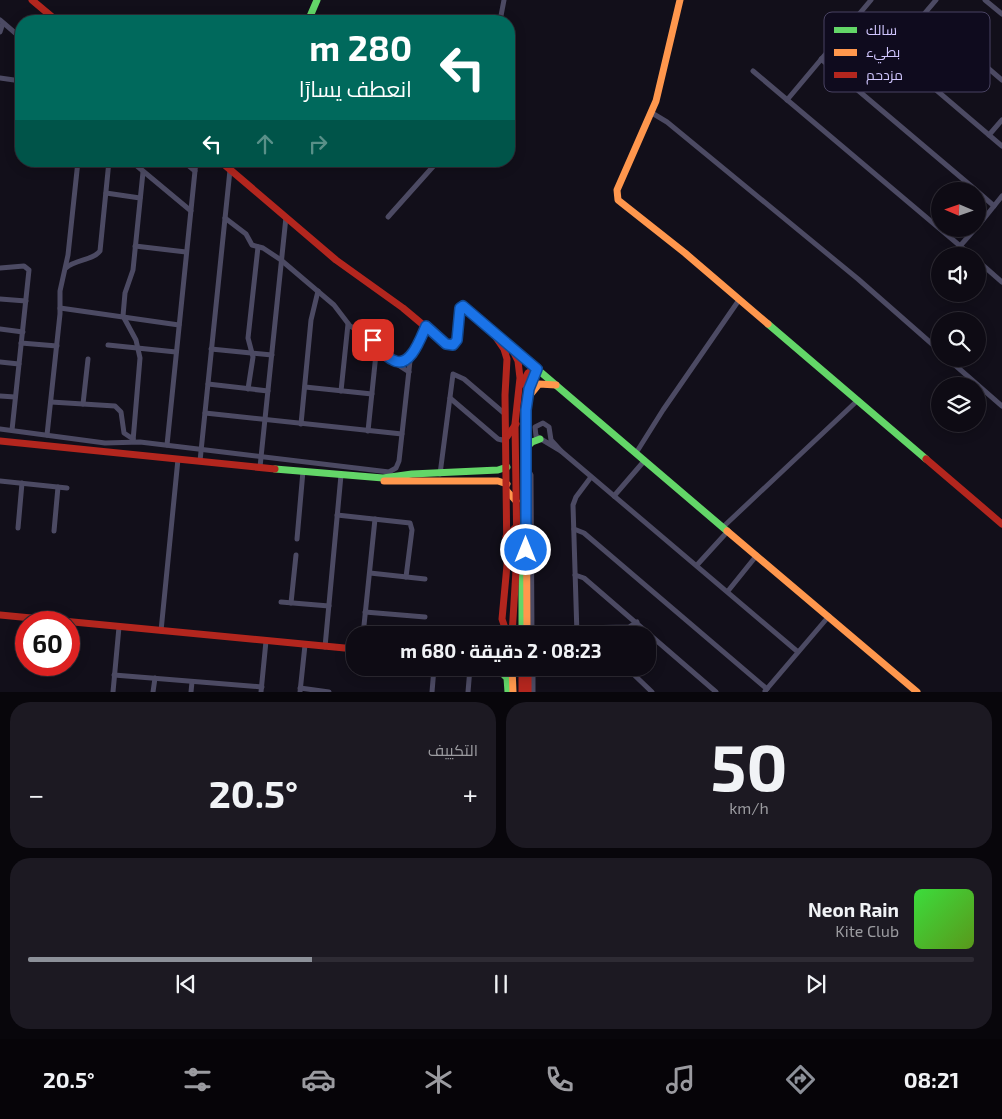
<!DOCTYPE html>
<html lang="ar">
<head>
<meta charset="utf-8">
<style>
  :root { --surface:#0e0b14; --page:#1c1922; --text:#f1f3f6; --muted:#9b9ba0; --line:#2e2b34; --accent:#8c9099 }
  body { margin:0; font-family:"Exo 2",Cairo,sans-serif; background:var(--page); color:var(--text); direction:rtl; height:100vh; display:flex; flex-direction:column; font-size:19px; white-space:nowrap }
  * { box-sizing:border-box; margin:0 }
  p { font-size:16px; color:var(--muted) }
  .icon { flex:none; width:28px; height:28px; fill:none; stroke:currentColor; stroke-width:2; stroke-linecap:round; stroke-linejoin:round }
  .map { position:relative; height:692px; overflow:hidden; direction:ltr }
  .sheet { display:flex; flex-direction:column; gap:10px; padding:10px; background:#08060b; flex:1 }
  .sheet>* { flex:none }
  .hud { position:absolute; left:15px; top:15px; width:500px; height:152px; border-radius:20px; box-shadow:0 2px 12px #0003,0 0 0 1px var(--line); direction:rtl; background:#00695c; color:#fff; overflow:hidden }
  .needle { width:32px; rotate:272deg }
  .controls { position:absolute; left:931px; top:182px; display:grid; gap:10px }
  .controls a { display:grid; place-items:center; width:55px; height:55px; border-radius:50%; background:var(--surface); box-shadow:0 2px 12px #0003,0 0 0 1px var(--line); font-size:25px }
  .speed { position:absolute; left:15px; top:611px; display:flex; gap:10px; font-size:25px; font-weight:700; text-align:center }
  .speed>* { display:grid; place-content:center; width:65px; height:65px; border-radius:50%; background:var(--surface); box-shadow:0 2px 12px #0003,0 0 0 1px var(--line); line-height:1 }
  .speed .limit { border:8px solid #d22; background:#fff; color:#111 }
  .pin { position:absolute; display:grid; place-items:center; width:42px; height:42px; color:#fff; margin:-21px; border-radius:10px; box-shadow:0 2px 8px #0006 }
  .me { position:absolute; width:55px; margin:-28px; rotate:0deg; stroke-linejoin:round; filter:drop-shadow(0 0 4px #0008) }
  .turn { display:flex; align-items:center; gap:18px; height:105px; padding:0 20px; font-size:22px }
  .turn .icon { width:65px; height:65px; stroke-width:2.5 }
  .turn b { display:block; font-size:35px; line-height:42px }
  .lanes { display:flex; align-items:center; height:48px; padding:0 20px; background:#0003; justify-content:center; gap:25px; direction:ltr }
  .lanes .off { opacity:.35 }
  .big { font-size:38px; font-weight:700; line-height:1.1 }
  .sheet .card { flex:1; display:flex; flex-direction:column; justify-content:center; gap:8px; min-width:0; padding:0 18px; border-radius:20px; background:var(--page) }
  .sheet .dial { align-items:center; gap:0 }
  .dial b { font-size:65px; line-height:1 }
  .song { display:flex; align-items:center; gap:15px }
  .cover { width:60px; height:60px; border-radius:8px; background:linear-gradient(135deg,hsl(120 70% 55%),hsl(90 70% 35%)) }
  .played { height:5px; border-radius:2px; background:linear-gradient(90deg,var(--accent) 30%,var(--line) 30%) }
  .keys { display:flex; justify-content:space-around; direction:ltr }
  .heat { display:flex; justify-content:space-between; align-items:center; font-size:28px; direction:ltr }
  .sheet .tiles { flex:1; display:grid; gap:10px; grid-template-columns:1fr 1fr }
  .card:last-child { grid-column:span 2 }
  .trip { position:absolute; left:346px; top:626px; width:310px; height:50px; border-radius:20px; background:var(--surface); box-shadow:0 2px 12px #0003,0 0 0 1px var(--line); font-weight:700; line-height:50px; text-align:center; direction:rtl }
  .menu { display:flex; height:80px; justify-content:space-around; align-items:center; background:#060408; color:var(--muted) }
  .menu .icon { width:35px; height:35px }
  .menu .active { color:var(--accent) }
  .menu b { font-size:22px; color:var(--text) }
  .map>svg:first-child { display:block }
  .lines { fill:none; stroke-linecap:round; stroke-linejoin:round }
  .street { stroke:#4c4a63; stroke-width:5 }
  .fast { stroke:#63d668; stroke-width:7 }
  .slow { stroke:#ff974d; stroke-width:7 }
  .jam { stroke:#b3261e; stroke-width:7 }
  .route-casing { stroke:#114b97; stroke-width:12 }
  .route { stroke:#1a73e8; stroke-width:9 }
  .key { fill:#0f0b1e; stroke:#494362; stroke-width:1 }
  .key-label { font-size:14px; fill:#d1c7ff }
</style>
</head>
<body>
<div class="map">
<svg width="1002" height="692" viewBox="0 0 1002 692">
  <rect width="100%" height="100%" fill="#120f1a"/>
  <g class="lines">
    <!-- street -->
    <g class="street">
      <path d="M985,0L1002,14"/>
      <path d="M925,14L1002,80"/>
      <path d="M0,20L21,38"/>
      <path d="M854,20L1002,146"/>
      <path d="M500,21L504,0"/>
      <path d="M0,32L3,23"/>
      <path d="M892,52L936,0"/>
      <path d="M821,59L977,191"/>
      <path d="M753,71L972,256"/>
      <path d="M0,78L21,81"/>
      <path d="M787,100L871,0"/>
      <path d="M652,113L667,122L858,279L940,351"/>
      <path d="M989,135L1002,120"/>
      <path d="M131,161L191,211"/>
      <path d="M183,161L195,171"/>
      <path d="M978,192L994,206"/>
      <path d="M106,193L140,198"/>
      <path d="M388,217L438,161"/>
      <path d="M225,218L246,234L252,245L263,248L281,260L334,305L350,326L370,337L395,363L409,372"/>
      <path d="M978,226L1002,196"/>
      <path d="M135,246L186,252"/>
      <path d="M960,246L975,229"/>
      <path d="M978,261L1002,282"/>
      <path d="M0,268L24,266L29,270L12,430"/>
      <path d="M66,268C76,259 92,261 100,251L109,161"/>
      <path d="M0,299L26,301"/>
      <path d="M60,308L179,325"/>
      <path d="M0,329L23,332"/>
      <path d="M21,343L57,346"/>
      <path d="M108,345L176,352"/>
      <path d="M211,349L272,355"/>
      <path d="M948,359L1002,406"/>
      <path d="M392,360L402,361L412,355"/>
      <path d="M0,362L19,364"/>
      <path d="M208,384L268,391"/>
      <path d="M305,387L372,394"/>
      <path d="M248,389L253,357L248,338L258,247"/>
      <path d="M341,391L348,324"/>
      <path d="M0,396L15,397"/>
      <path d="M450,398L498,439L502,440L506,438"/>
      <path d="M51,402L115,406L121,412L124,433L133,439"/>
      <path d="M83,404L88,359"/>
      <path d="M205,413L402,434"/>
      <path d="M543,423L549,427L551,440L561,451L536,436L535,427Z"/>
      <path d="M301,424L311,320L318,291"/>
      <path d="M0,429L105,443L140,442L389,472L396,468L399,461L410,361L426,326"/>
      <path d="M368,431L377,344"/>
      <path d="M47,435L60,314V291L68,255L78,161"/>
      <path d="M133,441L140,358L136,340L123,316L125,293L133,270L143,172"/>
      <path d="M167,445L196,161"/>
      <path d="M561,451L798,652"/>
      <path d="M636,453L663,410L739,300"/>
      <path d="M200,461L230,170"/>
      <path d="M260,467L286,217"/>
      <path d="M527,467L531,475L532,635"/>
      <path d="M440,474L453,374L464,379L505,414"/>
      <path d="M0,481L67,488"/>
      <path d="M614,496L645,460"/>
      <path d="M337,515L410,523L412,530L406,577"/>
      <path d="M723,527L858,400"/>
      <path d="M18,528L22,483"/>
      <path d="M574,529L584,533L767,689"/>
      <path d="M54,531L58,487"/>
      <path d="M297,539L303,471"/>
      <path d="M697,565L728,531"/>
      <path d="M370,573L425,579"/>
      <path d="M575,575L584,578L716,692"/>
      <path d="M728,591L757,555"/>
      <path d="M281,602L329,606"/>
      <path d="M291,603L296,555"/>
      <path d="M365,612L425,617"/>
      <path d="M577,628L629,627L637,622"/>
      <path d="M161,631L178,459"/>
      <path d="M363,635L375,519"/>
      <path d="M577,635L573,505L576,497L591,477"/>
      <path d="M325,647L341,475"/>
      <path d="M533,668H593"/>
      <path d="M533,668V692"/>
      <path d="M627,668L652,692"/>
      <path d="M114,675L262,687"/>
      <path d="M300,688L329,692"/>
      <path d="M765,691L829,616"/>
      <path d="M113,692L119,627"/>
      <path d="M153,692L155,678"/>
      <path d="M191,692L192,682"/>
      <path d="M261,692L266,641"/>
      <path d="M300,692L305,645"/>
      <path d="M432,692L434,668"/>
      <path d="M468,692L470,668"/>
    </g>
    <!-- fast -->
    <g class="fast">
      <path d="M308,21L317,0"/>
      <path d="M768,324L926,459"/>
      <path d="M537,369L727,531"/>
      <path d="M526,448L532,442L540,439"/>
      <path d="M275,469L383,478L412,474L498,470L507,467"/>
      <path d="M522,635V561L526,550"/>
      <path d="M458,668L501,672L507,678L508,692"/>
    </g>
    <!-- slow -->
    <g class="slow">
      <path d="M680,0L656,101L617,190L618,200L685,253L768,324"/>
      <path d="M464,307L537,369L529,389L526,410L527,635"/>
      <path d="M530,395L539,384L556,385"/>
      <path d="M384,481H498L507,484"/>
      <path d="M507,491L516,501"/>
      <path d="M727,531L917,692"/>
      <path d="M512,668L513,692"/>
    </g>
    <!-- jam -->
    <g class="jam">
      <path d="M32,0L57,21"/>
      <path d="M220,161L336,260L403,308L446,344L453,345L457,341L460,308L464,307"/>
      <path d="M491,330L504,349L507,359L505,395L507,565L502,619L505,628L512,633"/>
      <path d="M522,384L528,373L536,368"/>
      <path d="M506,438L516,424"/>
      <path d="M0,441L275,469"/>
      <path d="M926,459L1002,524"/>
      <path d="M506,537L516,527"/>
      <path d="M0,615L355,649"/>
      <path d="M512,635L517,554L515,424L520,378L518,361L514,353"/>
      <path d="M522,668V692"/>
      <path d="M528,668V692"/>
    </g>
  </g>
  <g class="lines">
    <defs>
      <path id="route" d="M373,340C379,346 385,357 393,360C410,370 421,337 426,326L446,344L453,345L457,340L460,308L463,306L537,369L529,389L526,410V550"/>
    </defs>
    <!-- route casing -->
    <use href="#route" class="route-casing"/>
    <!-- route -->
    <use href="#route" class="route"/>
  </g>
  <!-- legend -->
  <rect x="824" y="12" width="166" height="80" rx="8" class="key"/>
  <rect x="834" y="27" width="23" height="6" fill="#63d668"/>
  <rect x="834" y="49" width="23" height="7" fill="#ff974d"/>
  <rect x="834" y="72" width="23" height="6" fill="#b3261e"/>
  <g class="key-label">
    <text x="866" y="35">سالك</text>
    <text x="866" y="57">بطيء</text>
    <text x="866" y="80">مزدحم</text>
  </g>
</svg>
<div class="controls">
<a><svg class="needle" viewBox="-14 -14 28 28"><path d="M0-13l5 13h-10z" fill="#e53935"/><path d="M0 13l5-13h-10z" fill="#9b9ba0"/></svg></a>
<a><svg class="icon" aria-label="sound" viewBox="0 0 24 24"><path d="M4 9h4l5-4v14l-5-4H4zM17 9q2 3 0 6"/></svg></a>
<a><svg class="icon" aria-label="search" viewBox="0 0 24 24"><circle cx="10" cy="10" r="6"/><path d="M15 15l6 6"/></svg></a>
<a><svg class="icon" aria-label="layers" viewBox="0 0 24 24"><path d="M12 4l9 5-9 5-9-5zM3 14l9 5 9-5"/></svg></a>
</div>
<div class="speed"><div class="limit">60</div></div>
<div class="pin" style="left:373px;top:340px;background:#d93025"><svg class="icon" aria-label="arrive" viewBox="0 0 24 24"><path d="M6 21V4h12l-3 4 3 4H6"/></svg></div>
<svg class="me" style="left:526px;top:550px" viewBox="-20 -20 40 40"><circle r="17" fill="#1a73e8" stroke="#fff" stroke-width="3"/><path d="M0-11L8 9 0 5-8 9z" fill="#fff"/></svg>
<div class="trip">08:23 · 2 دقيقة · 680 m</div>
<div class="hud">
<div class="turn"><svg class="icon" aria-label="left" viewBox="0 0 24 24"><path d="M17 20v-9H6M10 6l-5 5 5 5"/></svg><div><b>280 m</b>انعطف يسارًا</div></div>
<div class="lanes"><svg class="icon" aria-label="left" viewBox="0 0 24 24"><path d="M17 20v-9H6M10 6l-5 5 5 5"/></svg><svg class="icon off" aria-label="ahead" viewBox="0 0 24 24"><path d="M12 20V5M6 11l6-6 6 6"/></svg><svg class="icon off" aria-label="right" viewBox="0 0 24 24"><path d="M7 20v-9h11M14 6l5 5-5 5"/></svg></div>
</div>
</div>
<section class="sheet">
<div class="tiles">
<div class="card dial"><b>50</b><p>km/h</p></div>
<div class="card"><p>التكييف</p>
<div class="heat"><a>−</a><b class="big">20.5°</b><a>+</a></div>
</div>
<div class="card">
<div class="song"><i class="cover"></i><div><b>Neon Rain</b><p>Kite Club</p></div></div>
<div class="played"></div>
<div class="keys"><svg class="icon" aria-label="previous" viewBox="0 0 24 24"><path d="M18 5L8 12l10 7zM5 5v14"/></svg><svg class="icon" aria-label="pause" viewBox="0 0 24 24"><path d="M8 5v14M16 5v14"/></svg><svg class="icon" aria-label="next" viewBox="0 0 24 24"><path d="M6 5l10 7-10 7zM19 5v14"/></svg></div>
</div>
</div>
</section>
<nav class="menu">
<b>08:21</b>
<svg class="icon active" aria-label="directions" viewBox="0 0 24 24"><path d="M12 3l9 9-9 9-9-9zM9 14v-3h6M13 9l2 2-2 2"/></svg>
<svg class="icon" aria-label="music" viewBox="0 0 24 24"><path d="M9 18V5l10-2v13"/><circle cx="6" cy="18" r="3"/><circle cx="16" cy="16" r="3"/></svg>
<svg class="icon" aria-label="phone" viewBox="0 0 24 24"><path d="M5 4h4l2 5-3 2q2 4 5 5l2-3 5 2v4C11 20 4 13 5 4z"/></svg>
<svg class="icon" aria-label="climate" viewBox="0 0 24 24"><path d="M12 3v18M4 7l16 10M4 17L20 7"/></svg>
<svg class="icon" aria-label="car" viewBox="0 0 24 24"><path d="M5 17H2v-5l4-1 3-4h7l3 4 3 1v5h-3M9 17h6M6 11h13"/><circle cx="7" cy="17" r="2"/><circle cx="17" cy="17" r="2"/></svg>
<svg class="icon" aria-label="filters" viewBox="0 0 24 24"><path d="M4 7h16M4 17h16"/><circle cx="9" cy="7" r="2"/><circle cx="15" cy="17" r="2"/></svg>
<b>20.5°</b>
</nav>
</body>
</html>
